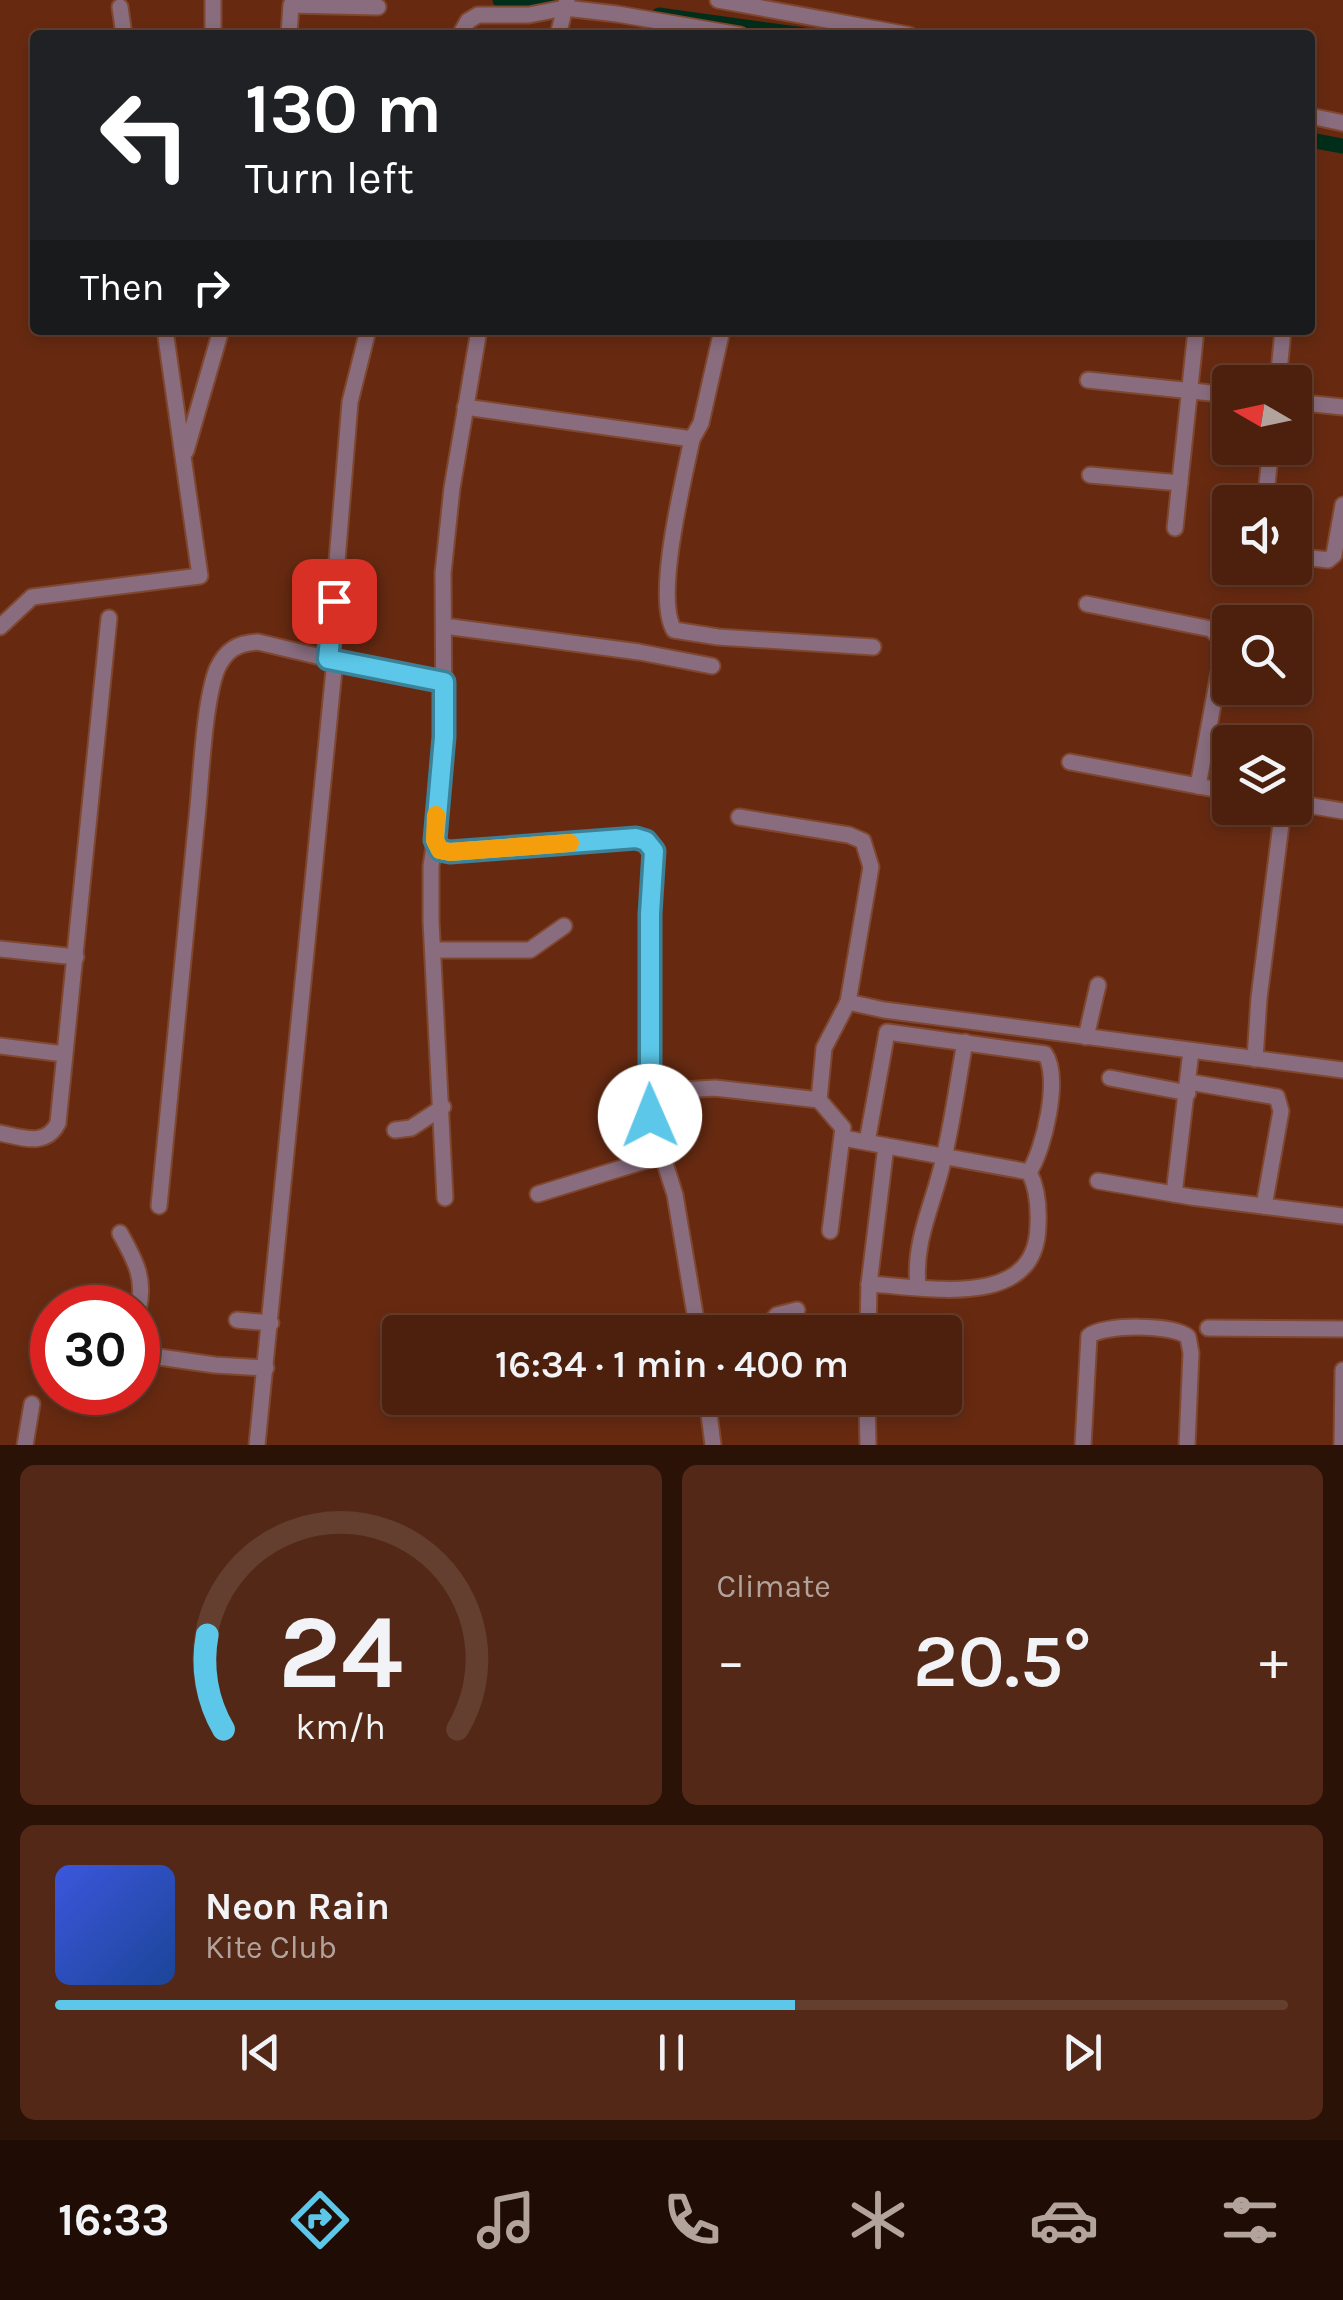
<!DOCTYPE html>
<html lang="en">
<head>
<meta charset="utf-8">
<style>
  :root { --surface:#4d200d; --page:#542816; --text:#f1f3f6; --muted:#b3a39d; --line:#643e2e; --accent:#5cc7e8 }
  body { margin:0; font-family:Karla,sans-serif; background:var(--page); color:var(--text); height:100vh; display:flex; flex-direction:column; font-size:38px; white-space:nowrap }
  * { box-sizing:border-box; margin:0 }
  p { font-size:32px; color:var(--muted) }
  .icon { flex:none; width:55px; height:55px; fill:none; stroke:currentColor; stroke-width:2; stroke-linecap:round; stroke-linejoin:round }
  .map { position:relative; height:1445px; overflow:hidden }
  .drawer { display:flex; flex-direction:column; gap:20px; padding:20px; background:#2a1207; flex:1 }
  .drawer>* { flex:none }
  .banner { position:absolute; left:30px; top:30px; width:1285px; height:305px; border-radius:10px; box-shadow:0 5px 15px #0003,0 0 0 2px var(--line); background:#202124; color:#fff; overflow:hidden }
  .needle { width:65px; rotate:279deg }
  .tools { position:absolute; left:1212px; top:365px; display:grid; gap:20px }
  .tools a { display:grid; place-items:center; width:100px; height:100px; border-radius:10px; background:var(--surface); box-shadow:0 5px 15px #0003,0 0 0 2px var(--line); font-size:50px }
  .speed { position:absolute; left:30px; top:1285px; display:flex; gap:20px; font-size:50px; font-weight:700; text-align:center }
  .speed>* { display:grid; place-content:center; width:130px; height:130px; border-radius:50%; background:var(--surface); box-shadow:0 5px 15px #0003,0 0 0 2px var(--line); line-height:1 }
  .speed .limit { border:15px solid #d22; background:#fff; color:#111 }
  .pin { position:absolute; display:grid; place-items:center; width:85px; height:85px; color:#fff; margin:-42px; border-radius:20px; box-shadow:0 5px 15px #0006 }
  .me { position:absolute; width:110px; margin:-55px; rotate:359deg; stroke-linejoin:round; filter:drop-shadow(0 0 8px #0008) }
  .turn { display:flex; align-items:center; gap:35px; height:210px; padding:0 50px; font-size:45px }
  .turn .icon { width:130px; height:130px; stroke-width:2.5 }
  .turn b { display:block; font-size:70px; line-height:85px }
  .then { display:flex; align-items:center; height:95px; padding:0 50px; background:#0003; gap:20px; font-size:38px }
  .big { font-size:75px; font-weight:600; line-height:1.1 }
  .drawer .card { flex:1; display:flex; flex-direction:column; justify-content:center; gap:15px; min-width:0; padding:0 35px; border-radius:15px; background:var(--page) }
  .drawer .dial { align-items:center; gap:0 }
  .dial svg { height:260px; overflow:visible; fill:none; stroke:var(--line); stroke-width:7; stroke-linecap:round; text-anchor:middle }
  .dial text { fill:var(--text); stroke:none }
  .song { display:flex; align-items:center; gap:30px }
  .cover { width:120px; height:120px; border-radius:15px; background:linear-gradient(135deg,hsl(230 70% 55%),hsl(220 70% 35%)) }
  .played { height:10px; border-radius:5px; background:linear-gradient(90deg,var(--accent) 60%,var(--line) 60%) }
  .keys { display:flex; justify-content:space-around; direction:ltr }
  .heat { display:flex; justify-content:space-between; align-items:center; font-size:55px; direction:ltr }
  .drawer .tiles { flex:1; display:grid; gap:20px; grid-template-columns:1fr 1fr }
  .card:last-child { grid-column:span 2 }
  .trip { position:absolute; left:382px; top:1315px; width:580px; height:100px; border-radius:10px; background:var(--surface); box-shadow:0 5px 15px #0003,0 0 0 2px var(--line); font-weight:600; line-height:100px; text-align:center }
  .dock { display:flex; height:160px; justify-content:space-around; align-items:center; background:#1f0d05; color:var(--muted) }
  .dock .icon { width:70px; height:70px }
  .dock .current { color:var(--accent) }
  .dock b { font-size:45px; color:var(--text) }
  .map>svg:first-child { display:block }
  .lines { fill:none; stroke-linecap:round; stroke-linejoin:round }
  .canal { stroke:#002e1b; stroke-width:15 }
  .minor-casing { stroke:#804730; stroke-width:19 }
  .minor { stroke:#896d7f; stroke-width:15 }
  .route-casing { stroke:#3c8197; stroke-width:25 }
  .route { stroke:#5cc7e8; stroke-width:18 }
  .slow { stroke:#f59e0b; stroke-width:18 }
</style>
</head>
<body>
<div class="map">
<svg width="1343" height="1445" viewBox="0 0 1343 1445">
  <rect width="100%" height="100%" fill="#672a11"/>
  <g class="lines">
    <!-- canal -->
    <g class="canal">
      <path d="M500,0L572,5"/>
      <path d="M659,15L804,35"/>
      <path d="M1310,140L1343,146"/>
    </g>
    <defs>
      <g id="minor">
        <path d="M718,0L909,35"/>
        <path d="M120,7L124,35"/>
        <path d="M213,35V1"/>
        <path d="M289,35L291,5L378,7"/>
        <path d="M460,35L468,21L478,15H529L565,8L617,14L740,35"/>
        <path d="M558,35L567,0"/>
        <path d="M1310,116L1343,123"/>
        <path d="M479,330L452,488L443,573L444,737L435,841L440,850L450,853L635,838L646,841L654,851L650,914V1116L675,1195L698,1332"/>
        <path d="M1088,380L1230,395"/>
        <path d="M1278,382L1283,330"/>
        <path d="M1295,402L1343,407"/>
        <path d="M465,407L692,439L701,423L722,330"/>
        <path d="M692,439C684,479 654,597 674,630L718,637L873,647"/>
        <path d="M186,451L221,330"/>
        <path d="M1090,475L1180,483"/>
        <path d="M1265,502L1271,448"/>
        <path d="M1175,528L1196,330"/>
        <path d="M1295,556L1328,560L1334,555L1343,505"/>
        <path d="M1087,604L1211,629L1221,639L1222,656L1198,786"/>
        <path d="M444,626L639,652L712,666"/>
        <path d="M0,627L32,597L200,576L165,330"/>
        <path d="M329,659L350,402L368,330"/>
        <path d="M1070,762L1230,792"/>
        <path d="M1295,803L1343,811"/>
        <path d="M435,841L431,866V921L445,1198"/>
        <path d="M0,949L76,957"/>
        <path d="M433,950H530L564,926"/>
        <path d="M848,1002L884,1010L1343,1070"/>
        <path d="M1086,1037L1098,985"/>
        <path d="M0,1046L64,1054"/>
        <path d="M1255,1059L1259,998L1283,808"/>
        <path d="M1110,1078L1188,1093"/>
        <path d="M1189,1082L1277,1097L1281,1111L1264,1206"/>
        <path d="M650,1092L715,1088L819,1100L824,1048L848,1002L871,867L863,841L849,835L739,817"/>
        <path d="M819,1100L843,1128L830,1231"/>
        <path d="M395,1130L411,1128L443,1107"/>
        <path d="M0,1133C23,1138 46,1147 58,1123L109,618"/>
        <path d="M843,1138L1029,1172C1038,1189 1039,1207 1038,1226C1036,1311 927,1287 869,1284L868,1332"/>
        <path d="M867,1142L887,1032L1045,1054C1061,1077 1044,1150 1029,1172"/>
        <path d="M1098,1181L1191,1197L1343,1216"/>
        <path d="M538,1194L664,1155"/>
        <path d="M1174,1194L1191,1051"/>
        <path d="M159,1206C171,1080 183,954 196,827C201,786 203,705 217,669C226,650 237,643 258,642L371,669L444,682"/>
        <path d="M120,1233C135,1260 146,1279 138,1310"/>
        <path d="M869,1284L886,1146"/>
        <path d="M918,1286C913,1240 935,1201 944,1157C953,1119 958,1080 965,1042"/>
        <path d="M237,1320L271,1323"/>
        <path d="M1208,1328L1343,1329"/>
        <path d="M762,1332L777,1315L797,1310"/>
        <path d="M138,1354L215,1365L266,1368"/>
        <path d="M707,1398L713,1445"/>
        <path d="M867,1398L868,1445"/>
        <path d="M25,1445L32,1404"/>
        <path d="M257,1445L335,660"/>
        <path d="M1083,1445L1089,1336C1103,1324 1174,1324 1188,1337L1191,1353L1187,1445"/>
        <path d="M1342,1445L1343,1370"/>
      </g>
    </defs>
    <!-- minor casing -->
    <use href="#minor" class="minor-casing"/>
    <!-- minor -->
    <use href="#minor" class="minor"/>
  </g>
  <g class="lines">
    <defs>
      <path id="route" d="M334,601L328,659L444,682V737L435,840L440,850L450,852L636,838L646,841L654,851L650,914V1116"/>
    </defs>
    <!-- route casing -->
    <use href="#route" class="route-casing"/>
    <!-- route -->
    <use href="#route" class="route"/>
    <!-- slow -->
    <path class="slow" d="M436,815L435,840L440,850L450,852L570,843"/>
  </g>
</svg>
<div class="tools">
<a><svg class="needle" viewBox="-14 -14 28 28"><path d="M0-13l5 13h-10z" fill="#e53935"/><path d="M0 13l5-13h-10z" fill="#b3a39d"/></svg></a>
<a><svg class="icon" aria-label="sound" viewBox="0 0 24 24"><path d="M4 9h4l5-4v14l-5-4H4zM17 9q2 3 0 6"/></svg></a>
<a><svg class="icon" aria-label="search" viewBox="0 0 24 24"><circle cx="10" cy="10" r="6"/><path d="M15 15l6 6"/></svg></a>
<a><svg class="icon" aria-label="layers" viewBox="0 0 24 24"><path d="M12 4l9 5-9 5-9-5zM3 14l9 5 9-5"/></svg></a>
</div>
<div class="speed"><div class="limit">30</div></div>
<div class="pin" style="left:334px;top:601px;background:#d93025"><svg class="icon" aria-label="arrive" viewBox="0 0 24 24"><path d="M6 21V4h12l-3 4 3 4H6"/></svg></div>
<svg class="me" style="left:650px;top:1116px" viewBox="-20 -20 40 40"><circle r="19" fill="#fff"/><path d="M0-13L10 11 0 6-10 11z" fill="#5cc7e8"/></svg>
<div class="trip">16:34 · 1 min · 400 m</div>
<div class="banner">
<div class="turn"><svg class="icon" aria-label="left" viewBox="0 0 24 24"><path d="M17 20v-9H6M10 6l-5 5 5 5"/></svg><div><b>130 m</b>Turn left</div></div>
<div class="then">Then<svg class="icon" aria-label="right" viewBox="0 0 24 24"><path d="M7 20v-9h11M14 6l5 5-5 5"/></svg></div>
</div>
</div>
<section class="drawer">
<div class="tiles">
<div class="card dial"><svg viewBox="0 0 100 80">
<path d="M14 69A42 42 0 1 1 86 69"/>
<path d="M14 69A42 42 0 0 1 9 40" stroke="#5cc7e8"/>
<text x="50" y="56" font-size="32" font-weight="700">24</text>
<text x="50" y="72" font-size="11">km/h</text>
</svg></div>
<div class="card"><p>Climate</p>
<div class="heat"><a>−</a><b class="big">20.5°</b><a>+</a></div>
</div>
<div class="card">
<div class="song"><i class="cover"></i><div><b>Neon Rain</b><p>Kite Club</p></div></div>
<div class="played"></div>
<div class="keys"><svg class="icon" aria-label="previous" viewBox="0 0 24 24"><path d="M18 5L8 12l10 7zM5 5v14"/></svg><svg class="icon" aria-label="pause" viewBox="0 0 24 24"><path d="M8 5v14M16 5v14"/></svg><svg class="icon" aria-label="next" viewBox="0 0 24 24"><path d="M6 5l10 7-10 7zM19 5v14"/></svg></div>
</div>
</div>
</section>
<nav class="dock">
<b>16:33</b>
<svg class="icon current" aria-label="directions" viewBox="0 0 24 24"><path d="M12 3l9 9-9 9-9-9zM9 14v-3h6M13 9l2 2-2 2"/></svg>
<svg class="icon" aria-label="music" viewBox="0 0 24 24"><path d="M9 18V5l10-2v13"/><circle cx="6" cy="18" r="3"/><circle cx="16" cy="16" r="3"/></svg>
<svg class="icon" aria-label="phone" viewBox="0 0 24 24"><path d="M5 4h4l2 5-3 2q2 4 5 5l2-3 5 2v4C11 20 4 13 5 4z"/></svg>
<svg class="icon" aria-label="climate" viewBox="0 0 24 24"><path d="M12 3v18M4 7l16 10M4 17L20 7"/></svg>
<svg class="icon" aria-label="car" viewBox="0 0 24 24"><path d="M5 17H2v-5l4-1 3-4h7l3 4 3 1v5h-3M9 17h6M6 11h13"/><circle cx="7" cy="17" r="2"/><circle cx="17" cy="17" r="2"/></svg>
<svg class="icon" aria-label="filters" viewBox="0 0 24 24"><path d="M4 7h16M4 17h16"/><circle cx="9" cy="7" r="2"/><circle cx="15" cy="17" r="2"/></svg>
</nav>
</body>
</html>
